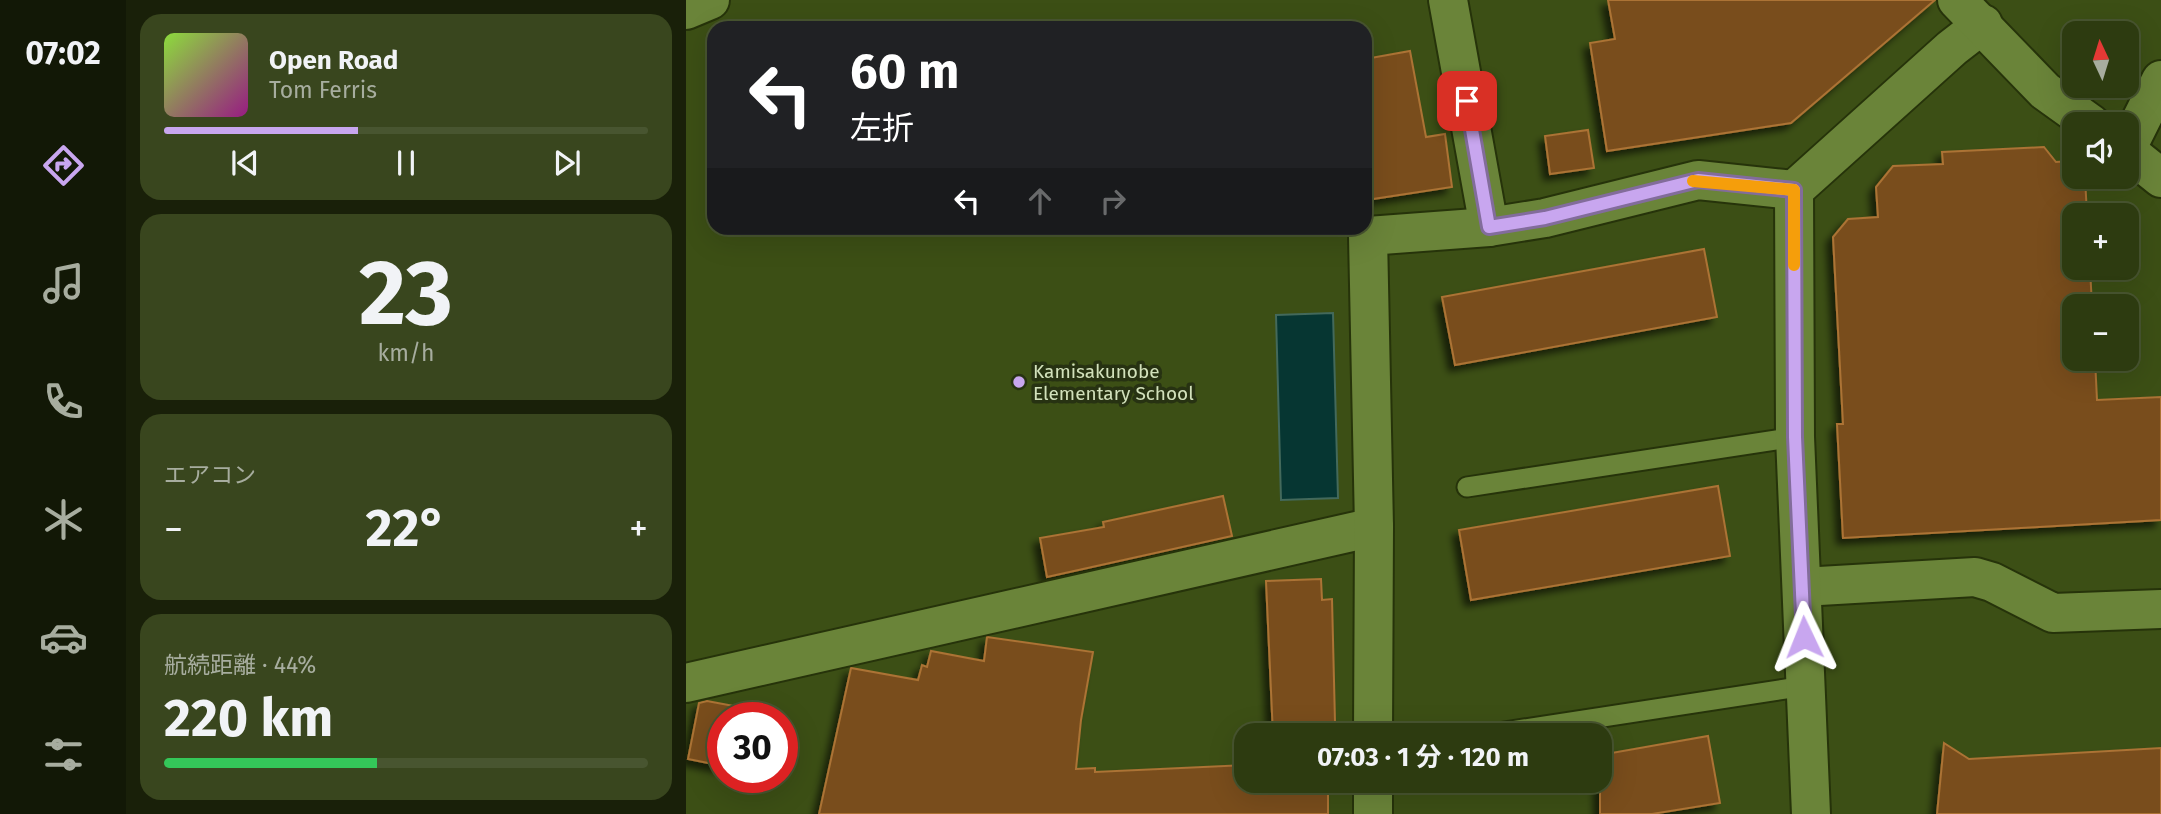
<!DOCTYPE html>
<html lang="ja">
<head>
<meta charset="utf-8">
<style>
  :root { --surface:#2d3b10; --page:#39461e; --text:#f1f3f6; --muted:#a7ad9f; --line:#485530; --accent:#c8a6ef }
  body { margin:0; font-family:"Fira Sans","Noto Sans JP",sans-serif; background:var(--page); color:var(--text); height:100vh; display:flex; flex-direction:column; font-size:26px; white-space:nowrap }
  * { box-sizing:border-box; margin:0 }
  p { font-size:23px; color:var(--muted) }
  .icon { flex:none; width:38px; height:38px; fill:none; stroke:currentColor; stroke-width:2; stroke-linecap:round; stroke-linejoin:round }
  .map { position:relative; flex:1; overflow:hidden }
  .details { display:flex; flex-direction:column; gap:14px; padding:14px; background:#192009; width:560px }
  .details>* { flex:none }
  .guide { position:absolute; left:21px; top:21px; width:665px; height:214px; border-radius:21px; box-shadow:0 7px 28px #0002,0 0 0 2px var(--line); background:#202124; color:#fff; overflow:hidden }
  .needle { width:46px; rotate:356deg }
  .fabs { position:absolute; left:1376px; top:21px; display:grid; gap:14px }
  .fabs a { display:grid; place-items:center; width:77px; height:77px; border-radius:14px; background:var(--surface); box-shadow:0 7px 28px #0002,0 0 0 2px var(--line); font-size:35px }
  .speed { position:absolute; left:21px; top:702px; display:flex; gap:14px; font-size:35px; font-weight:700; text-align:center }
  .speed>* { display:grid; place-content:center; width:91px; height:91px; border-radius:50%; background:var(--surface); box-shadow:0 7px 28px #0002,0 0 0 2px var(--line); line-height:1 }
  .speed .limit { border:10px solid #d22; background:#fff; color:#111 }
  .pin { position:absolute; display:grid; place-items:center; width:60px; height:60px; color:#fff; margin:-30px; border-radius:14px; box-shadow:0 4px 10px #0006 }
  .me { position:absolute; width:77px; margin:-38px; rotate:358deg; stroke-linejoin:round; filter:drop-shadow(0 0 5px #0008) }
  .turn { display:flex; align-items:center; gap:24px; height:147px; padding:0 28px; font-size:32px }
  .turn .icon { width:91px; height:91px; stroke-width:2.5 }
  .turn b { display:block; font-size:49px; line-height:60px }
  .lanes { display:flex; align-items:center; height:66px; padding:0 28px; background:#0003; justify-content:center; gap:35px; direction:ltr }
  .lanes .off { opacity:.35 }
  .big { font-size:52px; font-weight:700; line-height:1.1 }
  .details .card { flex:1; display:flex; flex-direction:column; justify-content:center; gap:10px; min-width:0; padding:0 24px; border-radius:21px; background:var(--page) }
  .details .dial { align-items:center; gap:0 }
  .dial b { font-size:91px; line-height:1 }
  .song { display:flex; align-items:center; gap:21px }
  .cover { width:84px; height:84px; border-radius:10px; background:linear-gradient(135deg,hsl(90 70% 55%),hsl(310 70% 35%)) }
  .played { height:7px; border-radius:4px; background:linear-gradient(90deg,var(--accent) 40%,var(--line) 40%) }
  .keys { display:flex; justify-content:space-around; direction:ltr }
  .heat { display:flex; justify-content:space-between; align-items:center; font-size:38px; direction:ltr }
  .charge { height:10px; border-radius:5px; background:linear-gradient(90deg,#34c759 44%,var(--line) 0) }
  .trip { position:absolute; left:548px; top:723px; width:378px; height:70px; border-radius:21px; background:var(--surface); box-shadow:0 7px 28px #0002,0 0 0 2px var(--line); font-weight:700; line-height:70px; text-align:center }
  main { display:flex; flex:1; min-height:0 }
  .menu { display:flex; flex-direction:column; width:126px; justify-content:space-around; align-items:center; background:#121806; color:var(--muted) }
  .menu .icon { width:49px; height:49px }
  .menu .current { color:var(--accent) }
  .menu b { font-size:32px; color:var(--text) }
  .map>svg:first-child { display:block }
  .water { fill:#063632; stroke:#43695b; stroke-width:2 }
  .building { fill:#794e1e; stroke:#ac7334; stroke-width:2; filter:url(#shadow) }
  .lines { fill:none; stroke-linecap:round; stroke-linejoin:round }
  .service-casing { stroke:#26330a; stroke-width:23 }
  .minor-casing { stroke:#26330a; stroke-width:42 }
  .tertiary-casing { stroke:#26330a; stroke-width:42 }
  .service { stroke:#6a8439; stroke-width:19 }
  .minor { stroke:#6a8439; stroke-width:38 }
  .tertiary { stroke:#6a8439; stroke-width:38 }
  .route-casing { stroke:#826c9b; stroke-width:18 }
  .route { stroke:#c8a6ef; stroke-width:12 }
  .slow { stroke:#f59e0b; stroke-width:12 }
  .poi-dot { fill:#c8a6ef; stroke:#273212; stroke-width:2.5 }
  .labels { text-anchor:middle; dominant-baseline:central; stroke-width:7; stroke-linejoin:round; paint-order:stroke }
  .poi-label { font-size:19px; fill:#d2e1bb; stroke:#273212; text-anchor:start }
</style>
</head>
<body>
<main>
<nav class="menu">
<b>07:02</b>
<svg class="icon current" aria-label="directions" viewBox="0 0 24 24"><path d="M12 3l9 9-9 9-9-9zM9 14v-3h6M13 9l2 2-2 2"/></svg>
<svg class="icon" aria-label="music" viewBox="0 0 24 24"><path d="M9 18V5l10-2v13"/><circle cx="6" cy="18" r="3"/><circle cx="16" cy="16" r="3"/></svg>
<svg class="icon" aria-label="phone" viewBox="0 0 24 24"><path d="M5 4h4l2 5-3 2q2 4 5 5l2-3 5 2v4C11 20 4 13 5 4z"/></svg>
<svg class="icon" aria-label="climate" viewBox="0 0 24 24"><path d="M12 3v18M4 7l16 10M4 17L20 7"/></svg>
<svg class="icon" aria-label="car" viewBox="0 0 24 24"><path d="M5 17H2v-5l4-1 3-4h7l3 4 3 1v5h-3M9 17h6M6 11h13"/><circle cx="7" cy="17" r="2"/><circle cx="17" cy="17" r="2"/></svg>
<svg class="icon" aria-label="filters" viewBox="0 0 24 24"><path d="M4 7h16M4 17h16"/><circle cx="9" cy="7" r="2"/><circle cx="15" cy="17" r="2"/></svg>
</nav>
<section class="details">
<div class="card">
<div class="song"><i class="cover"></i><div><b>Open Road</b><p>Tom Ferris</p></div></div>
<div class="played"></div>
<div class="keys"><svg class="icon" aria-label="previous" viewBox="0 0 24 24"><path d="M18 5L8 12l10 7zM5 5v14"/></svg><svg class="icon" aria-label="pause" viewBox="0 0 24 24"><path d="M8 5v14M16 5v14"/></svg><svg class="icon" aria-label="next" viewBox="0 0 24 24"><path d="M6 5l10 7-10 7zM19 5v14"/></svg></div>
</div>
<div class="card dial"><b>23</b><p>km/h</p></div>
<div class="card"><p>エアコン</p>
<div class="heat"><a>−</a><b class="big">22°</b><a>+</a></div>
</div>
<div class="card"><p>航続距離 · 44%</p><b class="big">220 km</b><div class="charge"></div></div>
</section>
<div class="map">
<svg width="1475" height="814" viewBox="0 0 1475 814">
  <defs>
    <filter id="shadow"><feDropShadow dx="-6" dy="6" stdDeviation="3.5" flood-color="#0009"/></filter>
  </defs>
  <rect width="100%" height="100%" fill="#3c4f15"/>
  <!-- water -->
  <path class="water" d="M647,313L652,498L595,500L590,315Z"/>
  <!-- building -->
  <g class="building">
    <path d="M922,0H1249L1105,123L921,151L904,43L929,39Z"/>
    <path d="M724,51L740,137L759,134L766,187L687,199L685,184L679,185V59Z"/>
    <path d="M902,130L908,168L864,174L859,136Z"/>
    <path d="M1358,147L1370,162L1384,161L1388,165V177H1399L1401,215H1388V268H1404L1406,306H1388V359H1409L1411,400L1475,397V520L1157,538L1151,424H1157L1147,237L1162,219L1192,217L1190,187L1207,166L1257,164L1256,152Z"/>
    <path d="M1018,249L1031,317L769,365L756,297Z"/>
    <path d="M1032,486L1044,556L785,600L773,530Z"/>
    <path d="M537,496L546,536L361,577L354,538L418,527L417,522Z"/>
    <path d="M635,579L636,600L646,599L649,722H642V735H587L580,581Z"/>
    <path d="M301,637L407,652L395,720L390,769L409,768V772L560,765V780H642V814H133L165,668L232,680L236,665L241,667L245,651L298,661Z"/>
    <path d="M21,701L80,712L79,718H37V766L2,759L13,703Z"/>
    <path d="M1022,736L1034,803L966,814H914V755Z"/>
    <path d="M1258,743L1283,759L1475,748V814H1251Z"/>
  </g>
  <g class="lines">
    <defs>
      <g id="service">
        <path d="M781,487L1109,437"/>
        <path d="M799,735L1119,686"/>
      </g>
      <g id="minor">
        <path d="M762,0L803,227"/>
        <path d="M0,10L24,0"/>
        <path d="M1440,150L1475,80"/>
        <path d="M1116,587L1289,577L1306,582L1367,613L1475,609"/>
        <path d="M0,683L688,527"/>
        <path d="M687,735L688,527L682,236L803,227L859,218L1012,180L1108,190"/>
        <path d="M687,814V780"/>
        <path d="M1125,814L1109,437L1108,190L1266,48L1297,24"/>
      </g>
      <g id="tertiary">
        <path d="M1271,0L1359,91L1405,124"/>
        <path d="M1440,150L1475,178"/>
      </g>
    </defs>
    <!-- service casing -->
    <use href="#service" class="service-casing"/>
    <!-- minor casing -->
    <use href="#minor" class="minor-casing"/>
    <!-- tertiary casing -->
    <use href="#tertiary" class="tertiary-casing"/>
    <!-- service -->
    <use href="#service" class="service"/>
    <!-- minor -->
    <use href="#minor" class="minor"/>
    <!-- tertiary -->
    <use href="#tertiary" class="tertiary"/>
  </g>
  <g class="lines">
    <defs>
      <path id="route" d="M781,101L803,227L859,218L1012,180L1108,190L1109,437L1118,637"/>
    </defs>
    <!-- route casing -->
    <use href="#route" class="route-casing"/>
    <!-- route -->
    <use href="#route" class="route"/>
    <!-- slow -->
    <path class="slow" d="M1007,181L1108,190V265"/>
  </g>
  <!-- markers -->
  <circle class="poi-dot" cx="333" cy="382" r="7"/>
  <g class="labels">
    <!-- poi labels -->
    <g class="poi-label">
      <text x="347" y="371">Kamisakunobe<tspan x="347" dy="22">Elementary School</tspan></text>
    </g>
  </g>
</svg>
<div class="fabs">
<a><svg class="needle" viewBox="-14 -14 28 28"><path d="M0-13l5 13h-10z" fill="#e53935"/><path d="M0 13l5-13h-10z" fill="#a7ad9f"/></svg></a>
<a><svg class="icon" aria-label="sound" viewBox="0 0 24 24"><path d="M4 9h4l5-4v14l-5-4H4zM17 9q2 3 0 6"/></svg></a>
<a>+</a>
<a>−</a>
</div>
<div class="speed"><div class="limit">30</div></div>
<div class="pin" style="left:781px;top:101px;background:#d93025"><svg class="icon" aria-label="arrive" viewBox="0 0 24 24"><path d="M6 21V4h12l-3 4 3 4H6"/></svg></div>
<svg class="me" style="left:1118px;top:637px" viewBox="-20 -20 40 40"><path d="M0-17L14 15 0 8-14 15z" fill="#c8a6ef" stroke="#fff" stroke-width="4"/></svg>
<div class="trip">07:03 · 1 分 · 120 m</div>
<div class="guide">
<div class="turn"><svg class="icon" aria-label="left" viewBox="0 0 24 24"><path d="M17 20v-9H6M10 6l-5 5 5 5"/></svg><div><b>60 m</b>左折</div></div>
<div class="lanes"><svg class="icon" aria-label="left" viewBox="0 0 24 24"><path d="M17 20v-9H6M10 6l-5 5 5 5"/></svg><svg class="icon off" aria-label="ahead" viewBox="0 0 24 24"><path d="M12 20V5M6 11l6-6 6 6"/></svg><svg class="icon off" aria-label="right" viewBox="0 0 24 24"><path d="M7 20v-9h11M14 6l5 5-5 5"/></svg></div>
</div>
</div>
</main>
</body>
</html>
